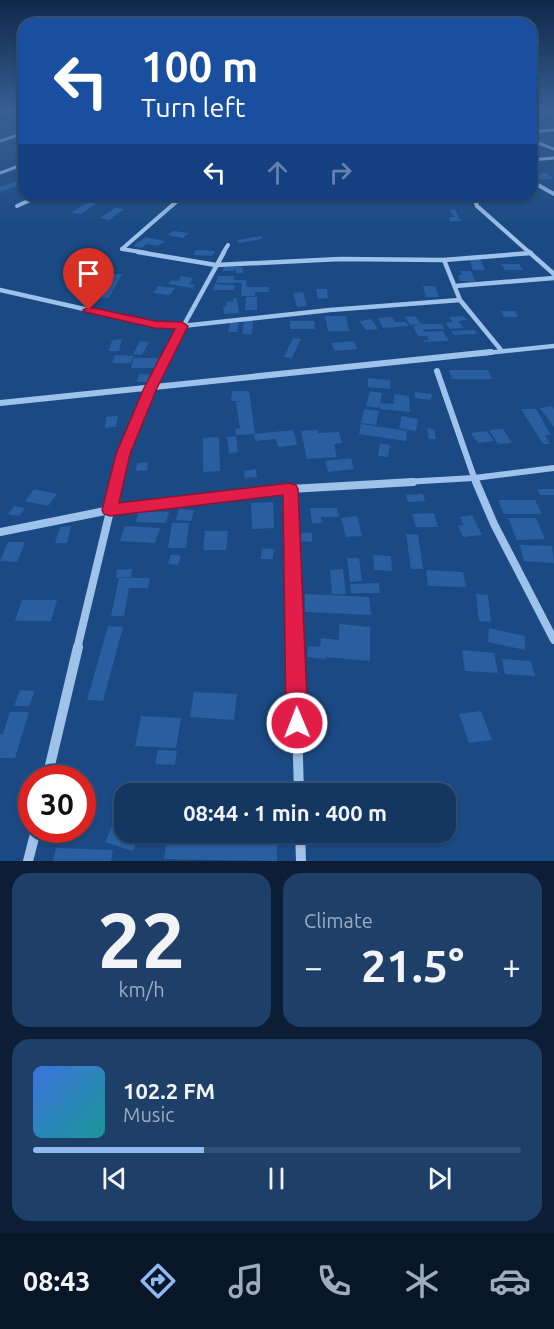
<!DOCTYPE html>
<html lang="en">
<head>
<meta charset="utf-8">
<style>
  :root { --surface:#143762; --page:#1d3f68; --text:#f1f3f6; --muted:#9dacbe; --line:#335177; --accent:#90b9f0 }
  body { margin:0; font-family:Ubuntu,sans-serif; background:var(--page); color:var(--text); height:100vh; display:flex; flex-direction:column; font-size:22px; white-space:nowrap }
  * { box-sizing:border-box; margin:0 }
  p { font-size:20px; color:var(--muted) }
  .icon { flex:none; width:33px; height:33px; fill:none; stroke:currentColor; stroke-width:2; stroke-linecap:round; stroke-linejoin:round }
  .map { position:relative; height:861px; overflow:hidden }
  .details { display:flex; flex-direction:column; gap:12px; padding:12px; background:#0b1e36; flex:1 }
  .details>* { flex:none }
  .guide { position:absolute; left:18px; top:18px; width:519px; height:183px; border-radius:18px; box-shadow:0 2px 4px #0004,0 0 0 2px var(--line); background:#1a4fa0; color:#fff; overflow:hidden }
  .speed { position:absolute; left:18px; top:765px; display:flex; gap:12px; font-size:30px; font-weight:700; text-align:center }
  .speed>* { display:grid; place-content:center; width:78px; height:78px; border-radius:50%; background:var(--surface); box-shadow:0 2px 4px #0004,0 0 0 2px var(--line); line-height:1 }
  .speed .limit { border:9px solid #d22; background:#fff; color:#111 }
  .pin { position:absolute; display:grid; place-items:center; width:51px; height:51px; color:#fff; margin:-62px -26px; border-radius:50% 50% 50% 0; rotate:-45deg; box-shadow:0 0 6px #0007 }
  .pin .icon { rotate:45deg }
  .me { position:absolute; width:66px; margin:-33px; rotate:359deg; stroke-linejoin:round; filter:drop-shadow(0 0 4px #0008) }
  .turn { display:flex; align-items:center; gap:21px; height:126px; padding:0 24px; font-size:27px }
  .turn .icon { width:78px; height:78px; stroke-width:2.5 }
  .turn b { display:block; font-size:42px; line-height:51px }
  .lanes { display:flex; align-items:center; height:57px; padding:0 24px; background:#0003; justify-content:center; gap:30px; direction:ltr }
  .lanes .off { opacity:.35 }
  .big { font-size:45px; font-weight:600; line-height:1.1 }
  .details .widget { flex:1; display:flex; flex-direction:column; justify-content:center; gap:9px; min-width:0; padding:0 21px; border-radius:18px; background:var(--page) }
  .details .dial { align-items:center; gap:0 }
  .dial b { font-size:78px; line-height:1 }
  .song { display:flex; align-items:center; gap:18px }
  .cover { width:72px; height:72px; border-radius:9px; background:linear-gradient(135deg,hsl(220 70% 55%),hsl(180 70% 35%)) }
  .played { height:6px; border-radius:3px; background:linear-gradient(90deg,var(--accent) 35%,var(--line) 35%) }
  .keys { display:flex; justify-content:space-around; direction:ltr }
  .heat { display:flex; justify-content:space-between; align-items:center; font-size:33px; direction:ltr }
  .details .tiles { flex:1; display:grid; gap:12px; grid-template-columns:1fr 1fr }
  .widget:last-child { grid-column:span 2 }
  .trip { position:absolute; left:114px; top:783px; width:342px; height:60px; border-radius:18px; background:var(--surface); box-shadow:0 2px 4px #0004,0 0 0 2px var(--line); font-weight:600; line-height:60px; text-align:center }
  .tab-bar { display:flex; height:96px; justify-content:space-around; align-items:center; background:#081627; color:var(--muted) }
  .tab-bar .icon { width:42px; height:42px }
  .tab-bar .selected { color:var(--accent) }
  .tab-bar b { font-size:27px; color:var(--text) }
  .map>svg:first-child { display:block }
  .building { fill:#295fa1 }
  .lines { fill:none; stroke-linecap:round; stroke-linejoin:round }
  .minor-far5 { stroke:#9fc2eb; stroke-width:3 }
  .minor-far4 { stroke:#9fc2eb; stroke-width:4 }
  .minor-far3 { stroke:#9fc2eb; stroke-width:4.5 }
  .minor-far2 { stroke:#9fc2eb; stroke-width:6 }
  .minor-far1 { stroke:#9fc2eb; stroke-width:8 }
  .minor { stroke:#9fc2eb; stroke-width:10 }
  .route { fill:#e11d48; stroke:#92132f; stroke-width:1.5 }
</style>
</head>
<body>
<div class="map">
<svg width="554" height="861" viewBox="0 0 554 861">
  <rect width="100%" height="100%" fill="#1a4983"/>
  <!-- building -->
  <g class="building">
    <path d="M531,172L546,173L554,179H534L531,177Z"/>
    <path d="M22,179H24V183L0,192V187Z"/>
    <path d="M89,201L98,202L81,214L71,213Z"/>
    <path d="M115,208L124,209L109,220L100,218Z"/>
    <path d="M449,210H455L461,221H450L449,217H454Z"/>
    <path d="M174,231L189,233L183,238L167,235Z"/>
    <path d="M261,236L263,239L239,243L237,240Z"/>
    <path d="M146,237L165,241L158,246L147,244L142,248L133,246Z"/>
    <path d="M196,250L215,251L212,256L193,255Z"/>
    <path d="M469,259H480L485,270H473Z"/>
    <path d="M501,264H519L523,270H505Z"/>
    <path d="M224,267H242L243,273H236L235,268L234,271H223Z"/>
    <path d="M460,271H471L476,282L460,281L458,275H462Z"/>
    <path d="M107,274H122L109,298H99L102,293L96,292Z"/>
    <path d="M181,276L193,278L189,284L195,285L192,288L168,284L172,280L178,281Z"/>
    <path d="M218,276H234V280H246L247,287H269V292H255V296H241L242,283H216Z"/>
    <path d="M215,284L235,285L234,290H213Z"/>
    <path d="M158,286L175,288L170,295L153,293Z"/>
    <path d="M423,286H435L439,297H426Z"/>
    <path d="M316,289H327L328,298L318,299Z"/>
    <path d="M303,292L307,306L297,307L293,293Z"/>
    <path d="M246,297H257V310H245Z"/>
    <path d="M233,298H237L239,313L224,314L223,307H226V302L233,301Z"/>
    <path d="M501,311H515L518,317H504Z"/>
    <path d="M325,316H346L349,331H328Z"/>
    <path d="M415,316L421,324L410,325L405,317Z"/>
    <path d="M463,316L467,320L458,321L464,328L450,329L445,323L453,322L449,317Z"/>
    <path d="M392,317L395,322H406L409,326L383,328L378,318Z"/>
    <path d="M371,319L378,329L366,330L359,321Z"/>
    <path d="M244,321H253L252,334H242Z"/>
    <path d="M290,321H314L315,329H290Z"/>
    <path d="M230,323H239L237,332H228Z"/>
    <path d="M422,324H442L444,329H423L425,332L443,331L449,341L424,342L423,340H429L427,336H418L413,326Z"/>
    <path d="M474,330L477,334L454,335L451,331Z"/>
    <path d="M293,338L301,339L292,358L284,357Z"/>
    <path d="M122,339L119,351H109L112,340Z"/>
    <path d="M140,341L149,342L142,355L133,354Z"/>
    <path d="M354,341L357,349L335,351L331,343Z"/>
    <path d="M115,355L134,356L131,363H112Z"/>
    <path d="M134,358H158L156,368H131Z"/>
    <path d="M449,370H488L492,379H452Z"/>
    <path d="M139,374H149L148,382H137Z"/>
    <path d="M368,378L390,380V389L368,387Z"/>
    <path d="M232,391H249L255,434L236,435L235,429L240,428L236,402L244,401H231Z"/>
    <path d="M370,391L382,393L379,408L366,406Z"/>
    <path d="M415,392L432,394L431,400L415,398Z"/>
    <path d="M394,394L409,396L410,412L380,409V403L394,404Z"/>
    <path d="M552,406L554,409V427L540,408Z"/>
    <path d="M364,409L379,411L376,425L361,423Z"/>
    <path d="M521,409H536L551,435H545L550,444H543Z"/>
    <path d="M118,416L116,427L105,428L106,417Z"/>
    <path d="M402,416L418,419L416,431L399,428Z"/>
    <path d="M361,424L407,431L406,441L359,434Z"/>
    <path d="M427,428L434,429L436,439H429Z"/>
    <path d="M503,429L512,443L498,444L489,430Z"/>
    <path d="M293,430L297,445L278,447L276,439L255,441L254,434Z"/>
    <path d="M318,430V433L339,432L342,443L334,444L337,457L307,459L301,431Z"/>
    <path d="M487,431L494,441L478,443L471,433Z"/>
    <path d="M236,436L238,452L229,453L227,437Z"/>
    <path d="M219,437L220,471L203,472V438Z"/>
    <path d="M380,443L390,445L388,457L378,456Z"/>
    <path d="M351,458L354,469L328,472L325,461Z"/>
    <path d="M148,462L147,470L136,471L137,463Z"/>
    <path d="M256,469L257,477L245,478L244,471Z"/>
    <path d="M34,489L57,494L48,506L25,501Z"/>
    <path d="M537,489H554V495H540Z"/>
    <path d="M423,494L425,501L408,502L406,495Z"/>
    <path d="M498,500H535L542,514H504Z"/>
    <path d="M273,502L274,528L252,529L251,503Z"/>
    <path d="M14,506L25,508L19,516L8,514Z"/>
    <path d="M310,508H337L339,517H321L322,523H312Z"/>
    <path d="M179,509L194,510L191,521L176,520Z"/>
    <path d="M139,511L169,512L166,523L136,522Z"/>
    <path d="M434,513L438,527H416L412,514Z"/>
    <path d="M472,515L482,535L463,537L458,526L464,525L460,517Z"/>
    <path d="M357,516L362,536L346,537L341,518Z"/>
    <path d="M508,518H536L545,539L517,540Z"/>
    <path d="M172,523H189L186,548H168Z"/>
    <path d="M71,526L67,543H55L60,527Z"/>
    <path d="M125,526L160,528L155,543L120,541Z"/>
    <path d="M205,531H228L226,550H203Z"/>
    <path d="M301,533H312V542L301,541Z"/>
    <path d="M406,534L418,535L423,569H411Z"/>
    <path d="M8,542H25L17,562L0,561Z"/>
    <path d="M520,545L552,546L554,563L524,561Z"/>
    <path d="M262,548L274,549L273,559H261Z"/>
    <path d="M171,554L181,556L178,565L168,564Z"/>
    <path d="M373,555L391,556L392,571L374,570Z"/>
    <path d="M347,558H359L362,581L350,582Z"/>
    <path d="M132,569L131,577L116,578L117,570Z"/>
    <path d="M343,569L346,594H332L330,570Z"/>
    <path d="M426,570L463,572L466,587L428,586Z"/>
    <path d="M119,578H150L148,588H129L124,616H111Z"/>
    <path d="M379,583L380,593H351L350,584Z"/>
    <path d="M305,594L369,597L371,615L305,612Z"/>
    <path d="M476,594L488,595L491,622L479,621Z"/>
    <path d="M22,600H57L51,621H15Z"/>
    <path d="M339,624L370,627V661L326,657V659L307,657L308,646L320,647L321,638L339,640Z"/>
    <path d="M108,626L123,627L103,701L87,700Z"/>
    <path d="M489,628L525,636V650L488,642Z"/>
    <path d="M462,650L494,653L498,673L465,671Z"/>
    <path d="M502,659L531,661L535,676L505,674Z"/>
    <path d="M20,690L35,691L29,706H14Z"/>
    <path d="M194,692L237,694L234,720L190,717Z"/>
    <path d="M481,711L492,740L469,743L459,714Z"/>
    <path d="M10,712H29L15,758H0V734H3Z"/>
    <path d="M141,716L181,718L176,748L135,746Z"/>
    <path d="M158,750L177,751L175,765L155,764Z"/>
    <path d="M114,822L124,825V832H140L133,851L105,842Z"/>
    <path d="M168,832H277V861L164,859Z"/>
    <path d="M56,848L113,850L111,861H53Z"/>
  </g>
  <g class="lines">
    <!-- minor-far5 -->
    <g class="minor-far5">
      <path d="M531,132L554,130"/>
      <path d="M531,140L554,149"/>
      <path d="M0,141L24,133"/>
      <path d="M531,160L554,158"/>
      <path d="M0,173L24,164"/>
    </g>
    <!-- minor-far4 -->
    <g class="minor-far4">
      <path d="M531,181L554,194"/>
      <path d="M473,195L477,206L530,253"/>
      <path d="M17,206L41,195"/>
      <path d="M122,249L147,253"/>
      <path d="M122,249L184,195"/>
      <path d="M223,253L228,245"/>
      <path d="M528,253H531"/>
    </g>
    <!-- minor-far3 -->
    <g class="minor-far3">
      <path d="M138,252L216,265L340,259L444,260L531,253"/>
      <path d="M529,252L554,274"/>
      <path d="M444,260L460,300L501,350"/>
      <path d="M455,286L554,278"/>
      <path d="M0,290L155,325L182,326L330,310L460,300"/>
      <path d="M168,354L224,252"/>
      <path d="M477,354L554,346"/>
    </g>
    <!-- minor-far2 -->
    <g class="minor-far2">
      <path d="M437,371L476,483"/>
      <path d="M0,403L491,352"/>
      <path d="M116,483L123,454L169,352"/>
      <path d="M387,483L474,478L554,468"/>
    </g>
    <!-- minor-far1 -->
    <g class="minor-far1">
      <path d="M476,482L494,524L554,640"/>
      <path d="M290,489L295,649"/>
      <path d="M0,532L110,510L290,489L413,482"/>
      <path d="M77,649L117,482"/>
    </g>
    <!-- minor -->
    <g class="minor">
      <path d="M295,647L299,794"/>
      <path d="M47,778L78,647"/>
      <path d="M300,832L301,861"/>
      <path d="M28,861L36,830"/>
    </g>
  </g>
  <!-- sky -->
  <linearGradient id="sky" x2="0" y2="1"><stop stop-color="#0e2848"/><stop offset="0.48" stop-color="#385f93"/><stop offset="1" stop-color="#385f93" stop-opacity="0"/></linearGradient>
  <rect width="554" height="233" fill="url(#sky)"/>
  <!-- route -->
  <path class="route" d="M89,307L155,321L182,322L188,326L157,388L130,454L119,503L290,483L296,485L298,489L308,723L304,731L297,734L290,731L286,723L283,495L110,516L104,514L102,510L116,454L144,388L175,329L155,328L85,312L83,310Z"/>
</svg>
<div class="speed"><div class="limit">30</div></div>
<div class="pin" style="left:89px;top:310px;background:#d93025"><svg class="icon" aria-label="arrive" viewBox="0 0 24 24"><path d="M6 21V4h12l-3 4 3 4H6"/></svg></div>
<svg class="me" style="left:297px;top:723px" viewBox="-20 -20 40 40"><circle r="17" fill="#e11d48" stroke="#fff" stroke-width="3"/><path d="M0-11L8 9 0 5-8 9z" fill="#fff"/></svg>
<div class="trip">08:44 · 1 min · 400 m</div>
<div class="guide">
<div class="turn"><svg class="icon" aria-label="left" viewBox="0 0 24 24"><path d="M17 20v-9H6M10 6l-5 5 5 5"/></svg><div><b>100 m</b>Turn left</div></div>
<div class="lanes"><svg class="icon" aria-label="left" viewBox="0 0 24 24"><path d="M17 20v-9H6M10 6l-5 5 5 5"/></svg><svg class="icon off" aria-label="ahead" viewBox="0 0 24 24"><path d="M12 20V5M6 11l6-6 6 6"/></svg><svg class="icon off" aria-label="right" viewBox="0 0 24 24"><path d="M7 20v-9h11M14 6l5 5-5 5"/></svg></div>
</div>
</div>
<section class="details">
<div class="tiles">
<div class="widget dial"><b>22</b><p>km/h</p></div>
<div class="widget"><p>Climate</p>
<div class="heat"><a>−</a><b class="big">21.5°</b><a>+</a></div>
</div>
<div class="widget">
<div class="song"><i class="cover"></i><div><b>102.2 FM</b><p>Music</p></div></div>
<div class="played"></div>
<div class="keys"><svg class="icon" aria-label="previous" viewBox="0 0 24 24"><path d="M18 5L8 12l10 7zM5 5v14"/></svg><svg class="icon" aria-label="pause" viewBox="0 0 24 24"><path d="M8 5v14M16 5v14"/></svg><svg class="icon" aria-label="next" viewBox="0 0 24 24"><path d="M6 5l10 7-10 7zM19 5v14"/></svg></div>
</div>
</div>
</section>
<nav class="tab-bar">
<b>08:43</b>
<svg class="icon selected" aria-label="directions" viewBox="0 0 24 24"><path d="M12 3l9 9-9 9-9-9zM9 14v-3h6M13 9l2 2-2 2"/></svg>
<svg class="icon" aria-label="music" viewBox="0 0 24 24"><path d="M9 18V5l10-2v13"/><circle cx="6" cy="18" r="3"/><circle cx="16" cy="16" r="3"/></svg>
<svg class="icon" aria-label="phone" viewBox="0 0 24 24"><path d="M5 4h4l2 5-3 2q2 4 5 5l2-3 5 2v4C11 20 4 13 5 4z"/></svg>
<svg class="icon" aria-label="climate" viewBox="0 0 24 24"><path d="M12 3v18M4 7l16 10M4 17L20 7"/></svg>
<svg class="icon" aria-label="car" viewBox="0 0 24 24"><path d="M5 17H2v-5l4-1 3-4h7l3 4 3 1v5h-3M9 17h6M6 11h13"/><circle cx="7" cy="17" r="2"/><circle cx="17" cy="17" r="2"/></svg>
</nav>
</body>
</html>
